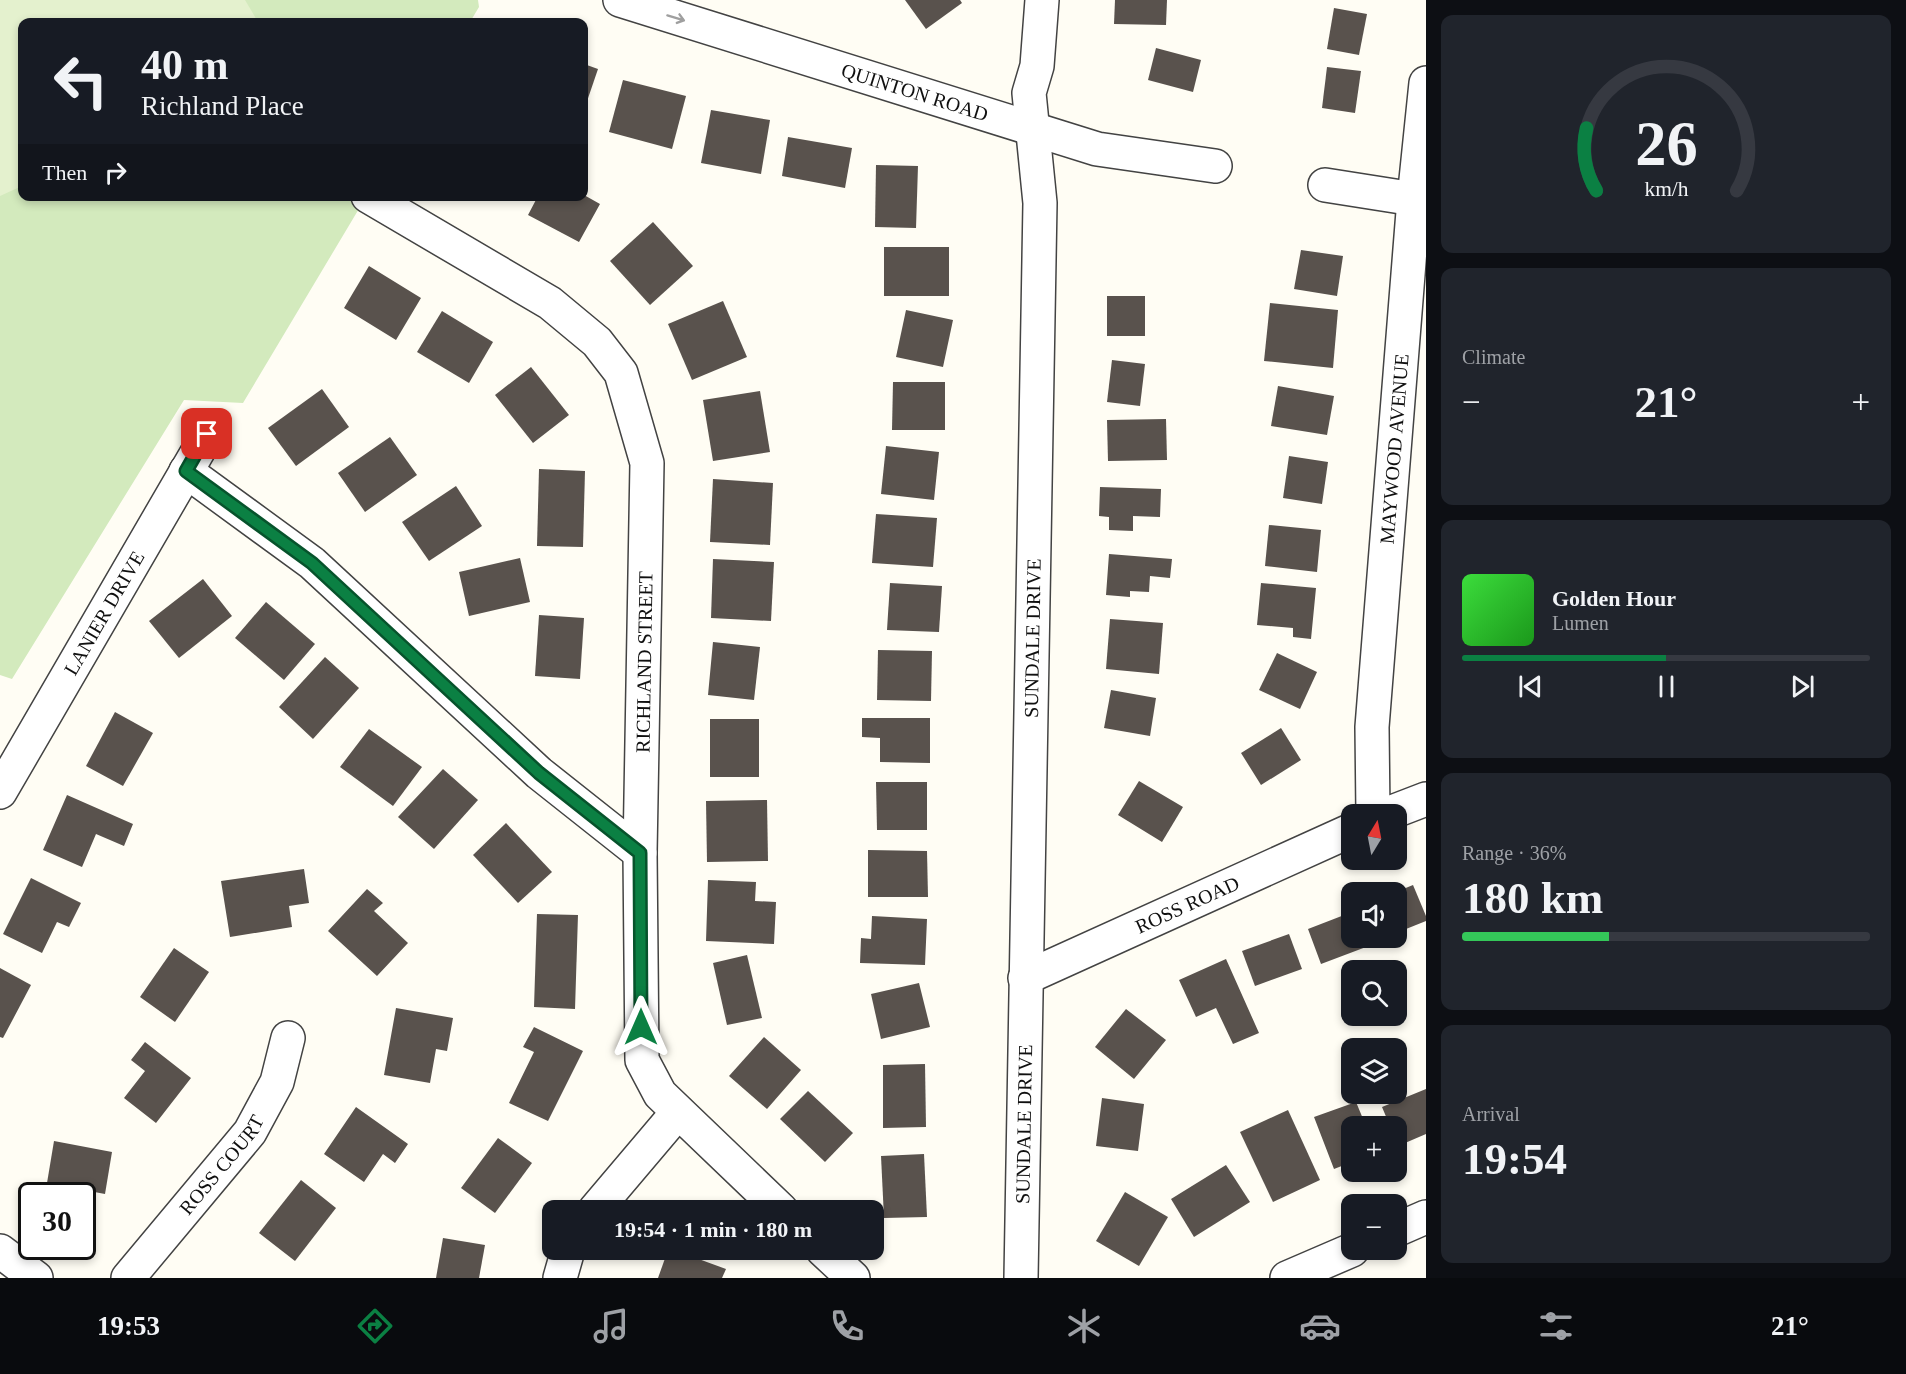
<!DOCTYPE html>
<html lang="en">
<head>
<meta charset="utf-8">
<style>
  :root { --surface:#171b24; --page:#20242c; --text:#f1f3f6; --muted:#9ea1a6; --line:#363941; --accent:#0b8043 }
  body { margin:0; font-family:"Times New Roman",serif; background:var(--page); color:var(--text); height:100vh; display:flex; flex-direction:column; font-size:22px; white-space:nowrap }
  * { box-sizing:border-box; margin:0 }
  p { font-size:20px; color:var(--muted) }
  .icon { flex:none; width:33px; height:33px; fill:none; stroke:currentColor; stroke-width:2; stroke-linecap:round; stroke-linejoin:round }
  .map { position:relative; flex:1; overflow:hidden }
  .sheet { display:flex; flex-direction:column; gap:15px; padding:15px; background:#0d0f14; width:480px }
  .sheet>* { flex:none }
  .hud { position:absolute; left:18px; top:18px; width:570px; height:183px; border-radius:12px; box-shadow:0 3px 9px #0003; background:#171b24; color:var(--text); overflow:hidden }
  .needle { width:39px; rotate:10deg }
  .tools { position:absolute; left:1341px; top:804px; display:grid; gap:12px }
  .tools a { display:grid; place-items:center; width:66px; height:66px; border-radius:12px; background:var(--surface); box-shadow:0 3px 9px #0003; font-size:30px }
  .speed { position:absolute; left:18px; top:1182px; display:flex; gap:12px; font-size:30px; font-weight:700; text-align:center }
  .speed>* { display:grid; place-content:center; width:78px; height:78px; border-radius:50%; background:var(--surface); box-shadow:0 3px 9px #0003; line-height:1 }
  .speed .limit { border:3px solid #111; border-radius:9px; background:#fff; color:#111 }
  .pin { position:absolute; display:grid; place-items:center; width:51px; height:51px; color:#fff; margin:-26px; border-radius:12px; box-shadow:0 3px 9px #0006 }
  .me { position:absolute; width:66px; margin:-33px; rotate:0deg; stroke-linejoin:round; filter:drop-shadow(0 0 4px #0008) }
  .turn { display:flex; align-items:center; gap:21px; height:126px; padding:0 24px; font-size:27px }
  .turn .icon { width:78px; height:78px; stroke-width:2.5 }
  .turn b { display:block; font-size:42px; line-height:51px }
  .then { display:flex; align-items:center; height:57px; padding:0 24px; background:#0003; gap:12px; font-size:22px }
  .big { font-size:45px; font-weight:800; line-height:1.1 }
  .sheet .card { flex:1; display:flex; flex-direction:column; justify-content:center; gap:9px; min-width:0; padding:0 21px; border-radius:12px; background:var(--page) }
  .sheet .dial { align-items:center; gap:0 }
  .dial svg { height:156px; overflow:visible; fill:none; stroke:var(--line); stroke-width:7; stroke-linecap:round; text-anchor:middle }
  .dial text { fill:var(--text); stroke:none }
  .song { display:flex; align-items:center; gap:18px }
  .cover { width:72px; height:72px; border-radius:9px; background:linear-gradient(135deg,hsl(120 70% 55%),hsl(120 70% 35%)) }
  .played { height:6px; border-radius:3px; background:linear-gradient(90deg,var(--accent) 50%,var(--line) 50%) }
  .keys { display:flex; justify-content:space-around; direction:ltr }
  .heat { display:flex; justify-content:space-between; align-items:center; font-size:33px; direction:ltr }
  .charge { height:9px; border-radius:4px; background:linear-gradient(90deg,#34c759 36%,var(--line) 0) }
  .trip { position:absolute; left:542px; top:1200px; width:342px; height:60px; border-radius:12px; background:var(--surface); box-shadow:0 3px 9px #0003; font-weight:800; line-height:60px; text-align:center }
  .tabs { display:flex; height:96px; justify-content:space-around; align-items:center; background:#090b0e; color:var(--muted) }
  .tabs .icon { width:42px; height:42px }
  .tabs .selected { color:var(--accent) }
  .tabs b { font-size:27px; color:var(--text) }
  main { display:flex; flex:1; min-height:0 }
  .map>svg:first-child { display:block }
  .green { fill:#d3eabd }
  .pitch { fill:#e4f1ce }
  .building { fill:#59524d }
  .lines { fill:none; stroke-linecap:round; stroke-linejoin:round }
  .minor-casing { stroke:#434343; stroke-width:36 }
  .minor { stroke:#fff; stroke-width:33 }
  .oneway { stroke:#9f9f9f }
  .route-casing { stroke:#07532c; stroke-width:15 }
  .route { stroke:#0b8043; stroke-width:10 }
  .labels { text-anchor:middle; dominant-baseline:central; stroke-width:6; stroke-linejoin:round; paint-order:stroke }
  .street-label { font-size:20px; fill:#101010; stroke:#fff }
</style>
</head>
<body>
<main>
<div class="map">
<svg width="1426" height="1278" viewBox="0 0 1426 1278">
  <rect width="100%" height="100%" fill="#fffdf4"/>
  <!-- green -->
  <path class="green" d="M0,0H478L479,7L470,22H22V196L366,197L243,403L184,400L12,679L0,675Z"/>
  <!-- pitch -->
  <path class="pitch" d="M0,0H245L258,22H22V186L0,196Z"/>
  <!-- building -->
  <g class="building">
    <path d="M905,0H960L962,3L926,29Z"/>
    <path d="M1115,0H1167L1166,25L1114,24Z"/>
    <path d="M1334,8L1367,14L1359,55L1327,49Z"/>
    <path d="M1156,48L1201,60L1193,92L1148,80Z"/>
    <path d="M584,64L598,69L584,110Z"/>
    <path d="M1327,67L1361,71L1355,113L1322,108Z"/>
    <path d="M623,80L686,96L672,149L609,132Z"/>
    <path d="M711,110L770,120L761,174L701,163Z"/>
    <path d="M788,137L852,148L845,188L782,176Z"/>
    <path d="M876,165L918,166L916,228L875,227Z"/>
    <path d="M584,195L600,204L579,242L528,215L538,196H584Z"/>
    <path d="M653,222L693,266L650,305L610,261Z"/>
    <rect x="884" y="247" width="65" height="49"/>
    <path d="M1301,250L1343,256L1337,296L1294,289Z"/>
    <path d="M369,266L421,298L396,340L344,308Z"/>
    <rect x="1107" y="296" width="38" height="40"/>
    <path d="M723,301L747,357L692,380L668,324Z"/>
    <path d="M1270,303L1338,310L1333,368L1264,361Z"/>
    <path d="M906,310L953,320L943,367L896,357Z"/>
    <path d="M442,311L493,342L469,383L417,352Z"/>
    <path d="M1112,360L1145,364L1140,406L1107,402Z"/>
    <path d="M531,367L569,415L533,443L495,395Z"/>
    <path d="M893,382H945V430H892Z"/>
    <path d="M1278,386L1334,396L1327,435L1271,426Z"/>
    <path d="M322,389L349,427L296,466L268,428Z"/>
    <path d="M760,391L770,452L713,461L703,400Z"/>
    <path d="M1166,419L1167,460L1108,461L1107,420Z"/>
    <path d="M390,437L417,475L365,512L338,473Z"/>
    <path d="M886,446L939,452L934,500L881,494Z"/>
    <path d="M1289,456L1328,462L1322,504L1283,498Z"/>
    <path d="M539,469L585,471L583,547L537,546Z"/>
    <path d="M713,479L773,483L770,545L710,542Z"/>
    <path d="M456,486L482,526L429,561L402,522Z"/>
    <path d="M1100,487L1161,489L1160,517L1133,516V531L1109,530V517L1099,516Z"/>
    <path d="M876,514L937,518L933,567L872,563Z"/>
    <path d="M1269,525L1321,530L1317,572L1265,566Z"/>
    <path d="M1109,554L1172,559L1170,578L1150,576L1149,592L1130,591V597L1106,595Z"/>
    <path d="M520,558L530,602L469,616L459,572Z"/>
    <path d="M713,559L774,562L771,621L711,618Z"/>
    <path d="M203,579L232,616L179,658L149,621Z"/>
    <path d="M890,583L942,586L939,632L887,630Z"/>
    <path d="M1261,583L1316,588L1311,639L1293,637V628L1257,625Z"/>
    <path d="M266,602L315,644L284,680L235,638Z"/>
    <path d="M539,615L584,618L580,679L535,676Z"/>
    <path d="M1110,619L1163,623L1159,674L1106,669Z"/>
    <path d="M713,642L760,647L754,700L708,695Z"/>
    <path d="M878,650L932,651L931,701L877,700Z"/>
    <path d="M1277,653L1317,672L1300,709L1259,690Z"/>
    <path d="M325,657L359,688L313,739L279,707Z"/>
    <path d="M1111,690L1156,698L1150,736L1104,728Z"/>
    <path d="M115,712L153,733L123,786L86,766Z"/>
    <path d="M862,718H930V763L880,762V738L862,737Z"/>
    <rect x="710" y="719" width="49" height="58"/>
    <path d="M1281,728L1301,760L1261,785L1241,753Z"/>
    <path d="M369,729L422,767L393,806L340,767Z"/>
    <path d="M443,769L478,800L434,849L398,817Z"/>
    <path d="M1139,781L1183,807L1162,842L1118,815Z"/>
    <path d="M876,782H927V830H877Z"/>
    <path d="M67,795L133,824L124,846L96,834L82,867L43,850Z"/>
    <path d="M767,800L768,861L707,862L706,801Z"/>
    <path d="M506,823L552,872L518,903L473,855Z"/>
    <path d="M868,850L927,851L928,897H868Z"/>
    <path d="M304,869L309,903L289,906L292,927L230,937L221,881Z"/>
    <path d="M31,878L81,903L69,927L57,922L42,953L3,934Z"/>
    <path d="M708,880L756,882L755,901L776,902L774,944L706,941Z"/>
    <path d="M1413,885L1426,916V921L1396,933V892Z"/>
    <path d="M367,889L383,903L374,911L408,943L377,976L328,931Z"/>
    <path d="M1352,912V938H1362L1366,947L1321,964L1308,929Z"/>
    <path d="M537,914L578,915L575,1009L534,1007Z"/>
    <path d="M872,916L927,919L925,965L860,963L861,938L871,939Z"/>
    <path d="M1289,934L1302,969L1255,986L1242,951Z"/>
    <path d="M174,948L209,972L175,1022L140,997Z"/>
    <path d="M747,955L762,1018L727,1025L713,963Z"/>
    <path d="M1226,959L1259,1033L1233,1044L1216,1008L1196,1017L1179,980Z"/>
    <path d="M0,968L31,985L3,1038L0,1037Z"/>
    <path d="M919,983L930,1027L881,1039L871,994Z"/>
    <path d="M396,1008L453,1018L447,1051L436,1049L430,1083L384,1075Z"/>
    <path d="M1126,1009L1166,1040L1134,1079L1095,1047Z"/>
    <path d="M534,1027L583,1051L548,1121L509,1103L534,1052L523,1047Z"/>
    <path d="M764,1037L801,1070L767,1109L729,1076Z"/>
    <path d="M145,1042L191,1078L156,1123L124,1098L145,1071L131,1060Z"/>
    <path d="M925,1064L926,1127L883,1128V1065Z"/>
    <path d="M1426,1089V1134L1398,1146L1396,1126H1390L1382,1107Z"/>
    <path d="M808,1091L853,1133L825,1162L780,1119Z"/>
    <path d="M1102,1098L1144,1104L1138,1151L1096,1146Z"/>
    <path d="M1356,1102L1366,1126H1352V1162L1334,1169L1314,1117Z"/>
    <path d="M356,1107L408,1144L395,1163L383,1154L364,1182L324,1154Z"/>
    <path d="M1288,1110L1320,1180L1273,1202L1240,1132Z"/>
    <path d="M498,1138L532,1163L495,1213L461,1188Z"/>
    <path d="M54,1141L112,1152L105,1194L47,1183Z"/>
    <path d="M924,1154L927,1217L884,1218L881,1156Z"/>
    <path d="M1226,1165L1250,1202L1194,1237L1171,1199Z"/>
    <path d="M301,1180L336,1208L295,1261L259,1233Z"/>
    <path d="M1125,1192L1168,1217L1139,1266L1096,1241Z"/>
    <path d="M443,1238L485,1245L479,1278H436Z"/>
    <path d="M668,1250H674L726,1269L722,1278H658Z"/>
  </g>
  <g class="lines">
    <defs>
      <g id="minor">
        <path id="s1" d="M620,0L1097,149L1215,166"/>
        <path d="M1325,185L1414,199"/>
        <path d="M368,196L550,303L597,342L621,373L647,463L640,853L642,1060L660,1094L781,1210"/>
        <path d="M186,471L312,563L539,773L640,853"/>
        <path id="s2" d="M0,792L208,434"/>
        <path id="s3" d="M1373,814L1372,727L1414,199L1426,83"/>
        <path d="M1387,814L1426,799"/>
        <path id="s4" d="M1025,978L1352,830"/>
        <path d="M595,1210L678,1112"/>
        <path d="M1396,1230L1426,1217"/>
        <path d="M823,1250L853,1278"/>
        <path d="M0,1251L36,1278"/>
        <path id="s5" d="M128,1278L250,1132L277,1082L288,1038"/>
        <path d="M560,1278L568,1250"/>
        <path id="s6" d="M1021,1278L1040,203L1029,93L1037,66L1042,0"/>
        <path d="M1287,1278L1352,1250"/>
      </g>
    </defs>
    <!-- minor casing -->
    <use href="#minor" class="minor-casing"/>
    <!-- minor -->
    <use href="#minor" class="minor"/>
  </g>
  <!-- one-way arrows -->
  <defs><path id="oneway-shaft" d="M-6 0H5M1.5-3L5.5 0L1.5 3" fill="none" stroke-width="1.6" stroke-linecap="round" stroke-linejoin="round" transform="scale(1.5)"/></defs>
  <use class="oneway" href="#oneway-shaft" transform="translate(676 18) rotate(17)"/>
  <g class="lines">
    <defs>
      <path id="route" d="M207,434L186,471L312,563L539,773L640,853L641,1027"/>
    </defs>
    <!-- route casing -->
    <use href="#route" class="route-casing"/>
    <!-- route -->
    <use href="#route" class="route"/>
  </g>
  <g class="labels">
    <!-- street labels -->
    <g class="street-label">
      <text stroke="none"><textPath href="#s1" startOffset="309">QUINTON ROAD</textPath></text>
      <text stroke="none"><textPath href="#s3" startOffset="366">MAYWOOD AVENUE</textPath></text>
      <text stroke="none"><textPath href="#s2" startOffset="207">LANIER DRIVE</textPath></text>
      <text stroke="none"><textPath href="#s6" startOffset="640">SUNDALE DRIVE</textPath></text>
      <text transform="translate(644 662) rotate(-89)">RICHLAND STREET</text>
      <text stroke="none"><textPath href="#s4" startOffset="178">ROSS ROAD</textPath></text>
      <text stroke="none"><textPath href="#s6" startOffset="154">SUNDALE DRIVE</textPath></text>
      <text stroke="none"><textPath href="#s5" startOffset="147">ROSS COURT</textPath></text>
    </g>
  </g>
</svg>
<div class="tools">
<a><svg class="needle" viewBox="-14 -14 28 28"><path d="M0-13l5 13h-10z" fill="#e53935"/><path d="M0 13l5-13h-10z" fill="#9ea1a6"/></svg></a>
<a><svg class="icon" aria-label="sound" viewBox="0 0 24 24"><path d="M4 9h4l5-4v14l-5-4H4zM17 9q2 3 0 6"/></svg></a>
<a><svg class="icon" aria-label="search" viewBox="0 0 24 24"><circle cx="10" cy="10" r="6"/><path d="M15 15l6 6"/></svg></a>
<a><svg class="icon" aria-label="layers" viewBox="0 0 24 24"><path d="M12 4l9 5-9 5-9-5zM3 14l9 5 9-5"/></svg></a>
<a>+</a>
<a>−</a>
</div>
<div class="speed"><div class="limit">30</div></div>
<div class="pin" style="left:207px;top:434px;background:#d93025"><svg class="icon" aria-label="arrive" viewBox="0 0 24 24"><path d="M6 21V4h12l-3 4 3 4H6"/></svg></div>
<svg class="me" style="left:641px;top:1027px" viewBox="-20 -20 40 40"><path d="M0-17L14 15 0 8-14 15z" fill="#0b8043" stroke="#fff" stroke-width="4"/></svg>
<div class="trip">19:54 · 1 min · 180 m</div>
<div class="hud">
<div class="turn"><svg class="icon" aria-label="left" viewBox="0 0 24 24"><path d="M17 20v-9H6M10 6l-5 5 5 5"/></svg><div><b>40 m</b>Richland Place</div></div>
<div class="then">Then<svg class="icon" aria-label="right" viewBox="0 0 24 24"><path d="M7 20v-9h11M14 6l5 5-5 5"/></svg></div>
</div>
</div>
<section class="sheet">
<div class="card dial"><svg viewBox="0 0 100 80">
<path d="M14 69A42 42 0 1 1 86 69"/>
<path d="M14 69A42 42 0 0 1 9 37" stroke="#0b8043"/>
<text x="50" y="56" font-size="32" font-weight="700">26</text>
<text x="50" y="72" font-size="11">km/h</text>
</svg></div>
<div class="card"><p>Climate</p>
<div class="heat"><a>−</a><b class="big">21°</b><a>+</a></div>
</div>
<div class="card">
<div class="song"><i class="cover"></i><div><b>Golden Hour</b><p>Lumen</p></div></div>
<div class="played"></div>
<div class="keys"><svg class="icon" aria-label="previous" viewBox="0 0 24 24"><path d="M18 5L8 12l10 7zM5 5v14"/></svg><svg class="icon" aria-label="pause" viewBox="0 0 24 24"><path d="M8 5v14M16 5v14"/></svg><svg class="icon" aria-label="next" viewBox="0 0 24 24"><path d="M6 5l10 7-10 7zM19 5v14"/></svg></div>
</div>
<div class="card"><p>Range · 36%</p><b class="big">180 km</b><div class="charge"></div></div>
<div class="card"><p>Arrival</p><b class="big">19:54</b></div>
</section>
</main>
<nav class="tabs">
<b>19:53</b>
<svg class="icon selected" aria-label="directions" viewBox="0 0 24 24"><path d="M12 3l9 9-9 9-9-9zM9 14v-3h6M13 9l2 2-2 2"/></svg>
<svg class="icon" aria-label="music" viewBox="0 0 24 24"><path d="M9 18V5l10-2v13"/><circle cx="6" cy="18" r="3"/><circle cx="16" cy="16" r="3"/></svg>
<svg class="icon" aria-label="phone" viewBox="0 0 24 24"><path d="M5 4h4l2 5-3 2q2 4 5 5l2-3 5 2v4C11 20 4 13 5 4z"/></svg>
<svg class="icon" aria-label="climate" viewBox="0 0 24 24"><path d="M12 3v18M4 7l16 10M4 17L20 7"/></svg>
<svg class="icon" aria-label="car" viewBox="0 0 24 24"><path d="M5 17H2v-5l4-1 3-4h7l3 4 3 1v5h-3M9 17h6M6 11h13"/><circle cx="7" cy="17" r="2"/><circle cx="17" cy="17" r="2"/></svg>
<svg class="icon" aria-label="filters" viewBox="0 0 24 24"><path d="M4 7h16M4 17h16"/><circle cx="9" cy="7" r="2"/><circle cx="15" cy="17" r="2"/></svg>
<b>21°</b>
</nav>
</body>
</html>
